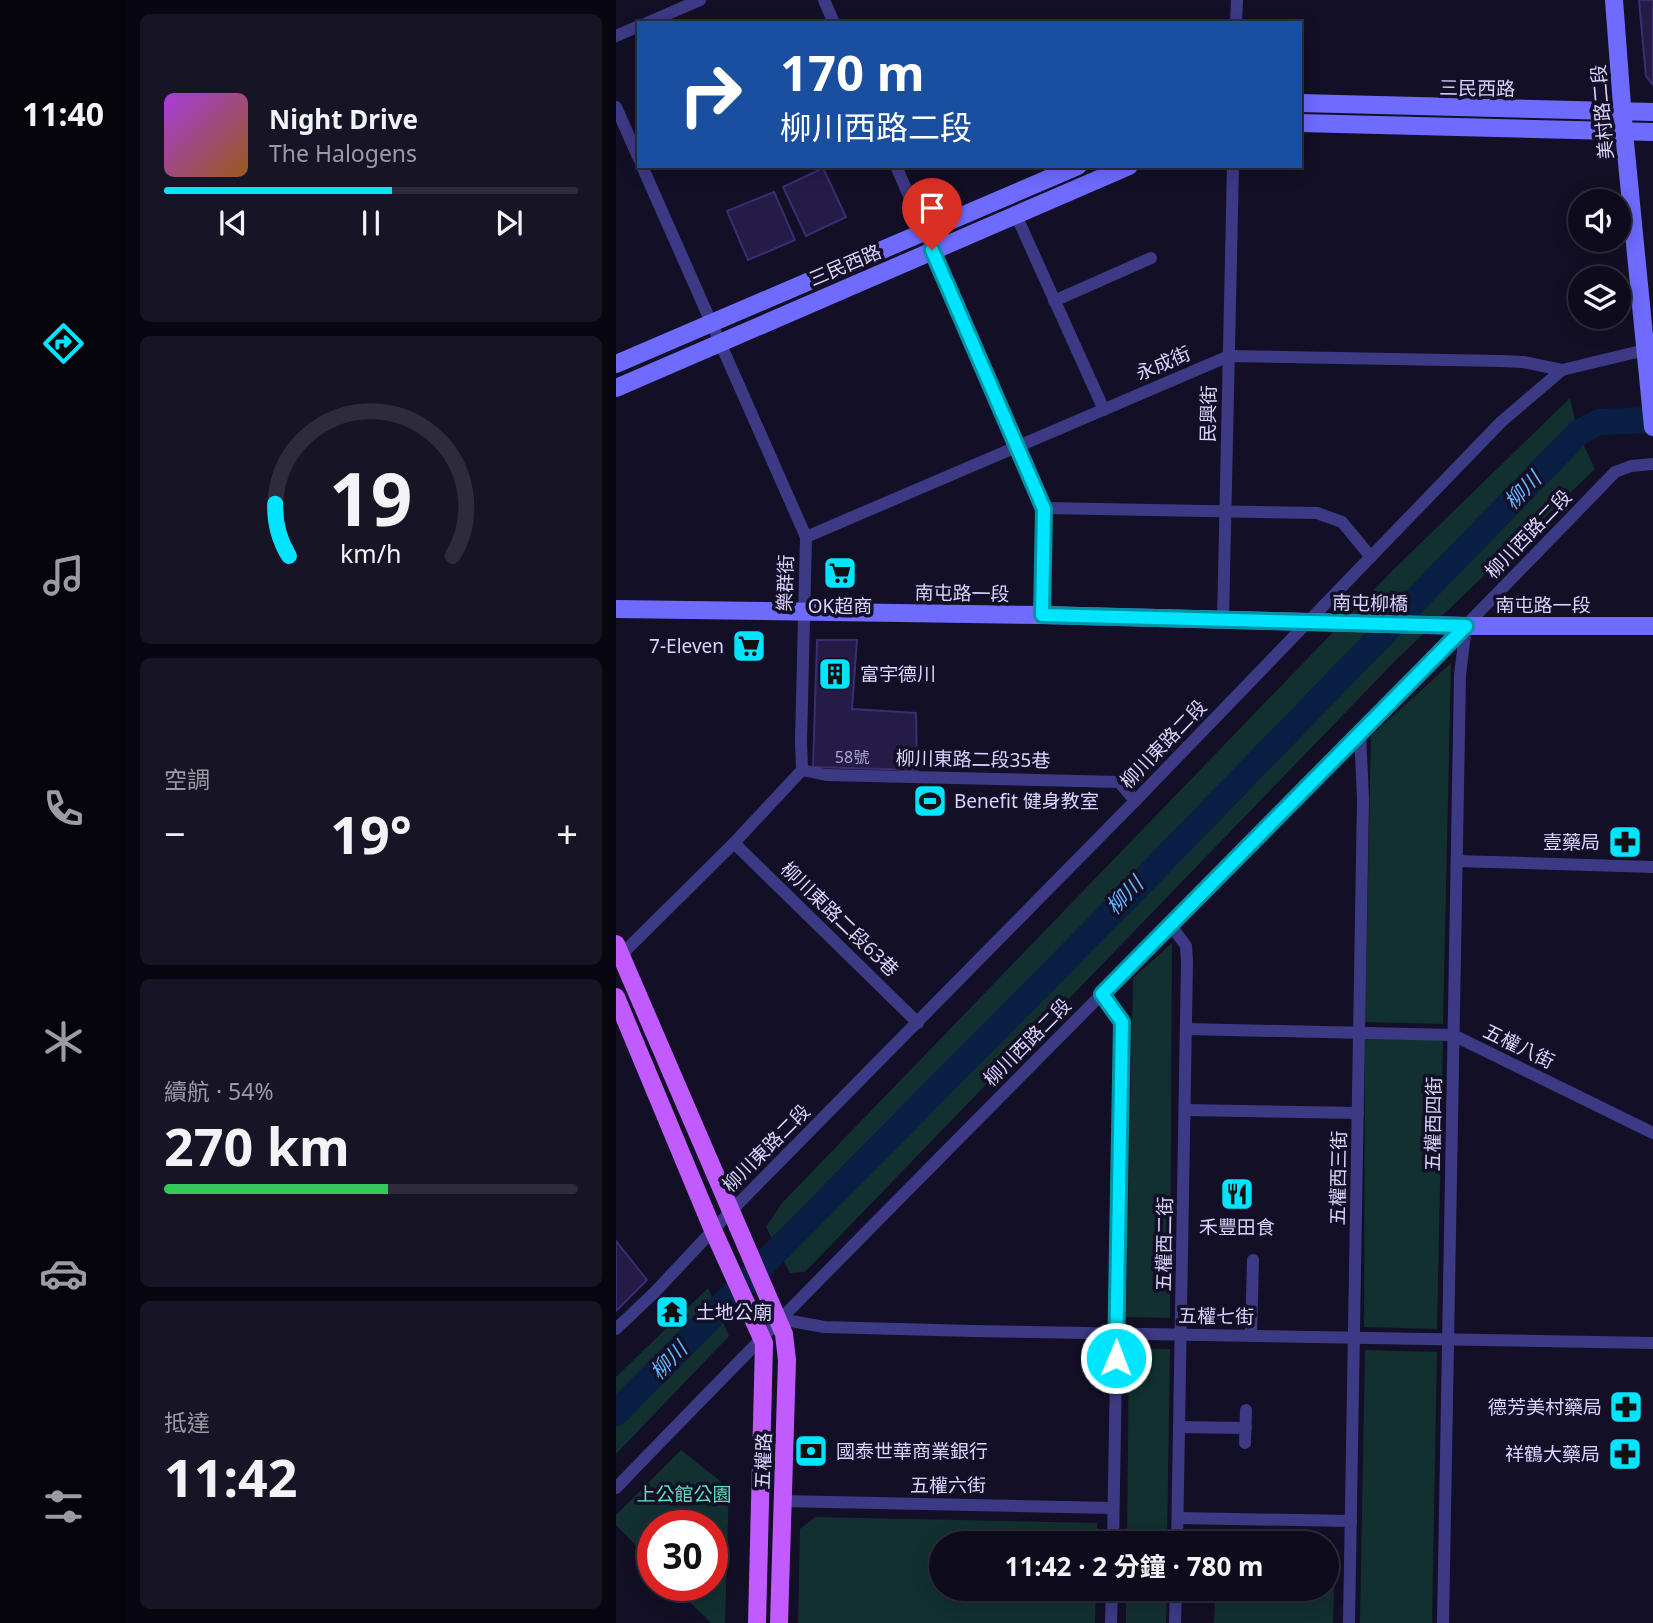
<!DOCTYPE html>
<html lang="zh-TW">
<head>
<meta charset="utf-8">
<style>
  :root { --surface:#0e0b1c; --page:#171425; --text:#f1f3f6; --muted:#9b9ba3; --line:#2e2b3b; --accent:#00e5ff }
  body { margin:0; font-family:"Noto Sans","Noto Sans TC",sans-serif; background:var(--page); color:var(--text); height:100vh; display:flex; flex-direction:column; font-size:26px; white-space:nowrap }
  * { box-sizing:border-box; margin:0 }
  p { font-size:23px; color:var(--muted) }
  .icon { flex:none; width:38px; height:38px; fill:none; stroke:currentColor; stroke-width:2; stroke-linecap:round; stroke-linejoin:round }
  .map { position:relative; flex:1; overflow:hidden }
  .panel { display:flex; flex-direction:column; gap:14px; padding:14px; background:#08060f; width:490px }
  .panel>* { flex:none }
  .top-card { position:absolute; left:21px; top:21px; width:665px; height:147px; border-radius:0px; box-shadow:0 4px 18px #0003,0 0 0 2px var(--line); background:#1a4fa0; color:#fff; overflow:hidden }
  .buttons { position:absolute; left:952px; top:189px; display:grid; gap:14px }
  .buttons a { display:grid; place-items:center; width:63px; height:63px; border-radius:50%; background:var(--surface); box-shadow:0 4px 18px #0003,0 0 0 2px var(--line); font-size:35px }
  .speed { position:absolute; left:21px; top:1510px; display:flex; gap:14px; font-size:35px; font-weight:700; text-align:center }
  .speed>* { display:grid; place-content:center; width:91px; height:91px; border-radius:50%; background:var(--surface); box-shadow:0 4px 18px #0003,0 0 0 2px var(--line); line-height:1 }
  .speed .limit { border:10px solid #d22; background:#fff; color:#111 }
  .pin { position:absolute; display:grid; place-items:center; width:60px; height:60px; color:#fff; margin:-72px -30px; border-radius:50% 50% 50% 0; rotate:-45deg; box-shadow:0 0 7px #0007 }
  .pin .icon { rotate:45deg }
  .me { position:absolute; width:77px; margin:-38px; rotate:1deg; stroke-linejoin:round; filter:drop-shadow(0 0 5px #0008) }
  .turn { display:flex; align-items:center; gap:24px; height:147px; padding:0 28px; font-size:32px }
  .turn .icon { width:91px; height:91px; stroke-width:2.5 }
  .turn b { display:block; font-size:49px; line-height:60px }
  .big { font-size:52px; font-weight:700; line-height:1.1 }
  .panel .tile { flex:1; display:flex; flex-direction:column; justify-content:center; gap:10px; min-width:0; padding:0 24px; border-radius:10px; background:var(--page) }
  .panel .dial { align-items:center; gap:0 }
  .dial svg { height:182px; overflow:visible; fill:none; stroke:var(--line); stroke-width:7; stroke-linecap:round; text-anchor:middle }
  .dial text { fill:var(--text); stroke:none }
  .song { display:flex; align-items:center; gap:21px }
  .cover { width:84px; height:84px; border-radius:10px; background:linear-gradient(135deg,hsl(280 70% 55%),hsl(30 70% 35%)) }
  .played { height:7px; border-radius:4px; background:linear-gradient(90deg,var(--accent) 55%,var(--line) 55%) }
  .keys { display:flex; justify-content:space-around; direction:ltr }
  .heat { display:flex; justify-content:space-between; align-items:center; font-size:38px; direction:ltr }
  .charge { height:10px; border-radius:5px; background:linear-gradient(90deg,#34c759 54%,var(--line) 0) }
  .trip { position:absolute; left:313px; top:1531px; width:410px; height:70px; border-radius:35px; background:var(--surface); box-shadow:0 4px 18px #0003,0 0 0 2px var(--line); font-weight:700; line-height:70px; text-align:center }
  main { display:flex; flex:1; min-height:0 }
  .menu { display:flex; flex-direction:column; width:126px; justify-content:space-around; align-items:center; background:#06040b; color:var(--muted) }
  .menu .icon { width:49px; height:49px }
  .menu .selected { color:var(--accent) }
  .menu b { font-size:32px; color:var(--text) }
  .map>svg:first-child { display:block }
  .green { fill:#12302f }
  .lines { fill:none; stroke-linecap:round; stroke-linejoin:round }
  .river { stroke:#0a1f44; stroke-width:26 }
  .building { fill:#241b47; stroke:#3b2d73; stroke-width:2 }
  .street { stroke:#3d3a85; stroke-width:12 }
  .secondary { stroke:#6f6bff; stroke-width:18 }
  .primary { stroke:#c25bff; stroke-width:18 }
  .route-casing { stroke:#0095a6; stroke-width:18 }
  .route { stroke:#00e5ff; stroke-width:12 }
  .labels { text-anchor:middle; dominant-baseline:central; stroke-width:7; stroke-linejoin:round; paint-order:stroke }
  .number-label { font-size:16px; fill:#aca6d1 }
  .street-label { font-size:19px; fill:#d9d4ff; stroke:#130f26 }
  .poi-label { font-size:19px; fill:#d9d4ff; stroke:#130f26; text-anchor:end }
  .park-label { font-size:19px; fill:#5fe0c0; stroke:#130f26 }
  .water-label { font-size:21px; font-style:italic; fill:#62b6ff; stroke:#130f26 }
</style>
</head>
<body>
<main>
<nav class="menu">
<b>11:40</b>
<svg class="icon selected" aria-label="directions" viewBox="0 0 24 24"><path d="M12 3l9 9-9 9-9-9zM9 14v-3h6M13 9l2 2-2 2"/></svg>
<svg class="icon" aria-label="music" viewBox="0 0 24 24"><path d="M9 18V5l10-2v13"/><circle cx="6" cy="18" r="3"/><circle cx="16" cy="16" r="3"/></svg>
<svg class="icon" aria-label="phone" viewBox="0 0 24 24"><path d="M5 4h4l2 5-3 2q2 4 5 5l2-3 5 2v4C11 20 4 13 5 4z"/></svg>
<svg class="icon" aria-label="climate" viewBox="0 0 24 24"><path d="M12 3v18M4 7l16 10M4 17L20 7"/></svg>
<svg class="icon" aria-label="car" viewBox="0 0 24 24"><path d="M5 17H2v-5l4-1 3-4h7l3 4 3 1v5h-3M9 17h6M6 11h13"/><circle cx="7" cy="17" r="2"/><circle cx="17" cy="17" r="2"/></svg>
<svg class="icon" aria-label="filters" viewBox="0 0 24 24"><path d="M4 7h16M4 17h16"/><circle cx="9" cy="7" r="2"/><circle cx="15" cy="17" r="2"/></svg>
</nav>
<section class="panel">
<div class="tile">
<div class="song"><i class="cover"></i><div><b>Night Drive</b><p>The Halogens</p></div></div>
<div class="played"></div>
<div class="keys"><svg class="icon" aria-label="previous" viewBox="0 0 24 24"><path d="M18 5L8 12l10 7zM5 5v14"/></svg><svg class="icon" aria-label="pause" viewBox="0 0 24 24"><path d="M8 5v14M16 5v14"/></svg><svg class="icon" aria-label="next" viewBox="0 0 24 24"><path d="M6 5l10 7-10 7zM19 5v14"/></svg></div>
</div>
<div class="tile dial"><svg viewBox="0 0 100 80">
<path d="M14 69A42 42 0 1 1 86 69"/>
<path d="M14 69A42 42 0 0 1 8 46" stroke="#00e5ff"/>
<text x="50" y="56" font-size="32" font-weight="700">19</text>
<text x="50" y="72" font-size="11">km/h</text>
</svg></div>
<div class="tile"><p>空調</p>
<div class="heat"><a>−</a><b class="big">19°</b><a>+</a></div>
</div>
<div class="tile"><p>續航 · 54%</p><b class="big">270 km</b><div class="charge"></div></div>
<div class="tile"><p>抵達</p><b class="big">11:42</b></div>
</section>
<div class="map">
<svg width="1037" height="1623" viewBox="0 0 1037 1623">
  <rect width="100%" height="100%" fill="#130f26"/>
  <!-- green -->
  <g class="green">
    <path d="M954,398L962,433L979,469L780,660L189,1272L174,1273L150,1227L166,1203L777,570Z"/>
    <path d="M835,663L827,1024L749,1022L755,736Z"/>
    <path d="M556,943L554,1318L510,1317L517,978Z"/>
    <path d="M749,1039L827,1040L821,1329L748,1327Z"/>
    <path d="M92,1288L113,1336L0,1454V1377Z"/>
    <path d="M513,1349H554L551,1543H511Z"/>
    <path d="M749,1350L821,1352L816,1623H744Z"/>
    <path d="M65,1450L113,1488L109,1623H95L58,1586H96V1526H37V1563L0,1525V1515Z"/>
    <path d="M199,1517L481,1523V1543L326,1544V1589H480L479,1623H182L184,1529Z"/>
    <path d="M711,1556L719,1557L717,1623H598L599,1589H710Z"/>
    <path d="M510,1589H551L550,1623H510Z"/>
  </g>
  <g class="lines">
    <!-- river -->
    <path class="river" d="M0,1413L524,884L962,433L983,422L1037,420"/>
  </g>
  <!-- building -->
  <g class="building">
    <path d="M1023,0H1037V85L1030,76Z"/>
    <path d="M207,168L230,217L190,236L167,187Z"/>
    <path d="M158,192L179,240L132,260L111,211Z"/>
    <path d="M201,640H241L236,709L300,713L301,770L197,767Z"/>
    <path d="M0,1241L31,1280L0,1311Z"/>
  </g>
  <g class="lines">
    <!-- street -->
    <g class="street">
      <path d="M208,0L218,23"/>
      <path d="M31,23L84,0"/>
      <path d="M620,23L621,0"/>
      <path d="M0,36L23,26"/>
      <path d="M0,107L23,159"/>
      <path d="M280,166L428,508L426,615"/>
      <path d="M400,215L488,410"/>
      <path d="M438,301L535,258"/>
      <path d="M428,508L701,513L726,522L755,557"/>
      <path d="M190,537L613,356L885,361L907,362L946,370"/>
      <path d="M607,620L617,166"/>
      <path d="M186,770L210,775L503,782L519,801"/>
      <path d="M118,843L302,1023"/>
      <path d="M841,861L1037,867"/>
      <path d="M554,924L570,946L571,961L561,1544"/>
      <path d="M0,960L118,843L186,770L185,741L190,537L26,166"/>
      <path d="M486,994L506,1022L497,1544"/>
      <path d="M571,1029L837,1035L1037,1133"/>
      <path d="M569,1110L742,1113"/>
      <path d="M164,1319L208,1327L357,1331L1037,1343"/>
      <path d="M0,1329L39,1292L114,1212L519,801L885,422L946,370L1037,348"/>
      <path d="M635,1336L637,1260"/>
      <path d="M563,1427L630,1428"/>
      <path d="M629,1443L630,1410"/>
      <path d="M0,1488C330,1146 670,814 999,472L1015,466L1037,464"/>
      <path d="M167,1501L497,1508"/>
      <path d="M562,1518L735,1521"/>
      <path d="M495,1623L496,1589"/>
      <path d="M559,1623L560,1589"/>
      <path d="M733,1623L747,798L744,733"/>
      <path d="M827,1623L844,675L850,626"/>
    </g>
    <!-- secondary -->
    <g class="secondary">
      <path d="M998,0L1008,132L1037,427"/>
      <path d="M684,103L1037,112"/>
      <path d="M684,123L1037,132"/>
      <path d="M0,364L462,166"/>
      <path d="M0,388L513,166"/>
      <path d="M0,609L426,615L850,626H1037"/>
    </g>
    <!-- primary -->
    <g class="primary">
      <path d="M0,944L168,1334L171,1360L163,1623"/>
      <path d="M0,997L97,1230L148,1343L141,1623"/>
    </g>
  </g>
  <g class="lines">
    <defs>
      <path id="route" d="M316,250L428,509L426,615L850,626L486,994L506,1022L500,1358"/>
    </defs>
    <!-- route casing -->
    <use href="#route" class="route-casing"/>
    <!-- route -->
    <use href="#route" class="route"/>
  </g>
  <!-- icons -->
  <defs>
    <symbol id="supermarket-square" viewBox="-11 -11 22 22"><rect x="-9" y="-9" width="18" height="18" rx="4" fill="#00e5ff" stroke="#130f26"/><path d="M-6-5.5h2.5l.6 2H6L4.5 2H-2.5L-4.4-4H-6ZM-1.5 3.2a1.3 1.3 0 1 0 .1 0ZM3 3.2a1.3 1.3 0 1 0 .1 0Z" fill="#111"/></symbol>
    <symbol id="building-square" viewBox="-11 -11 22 22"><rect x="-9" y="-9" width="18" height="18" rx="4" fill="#00e5ff" stroke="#130f26"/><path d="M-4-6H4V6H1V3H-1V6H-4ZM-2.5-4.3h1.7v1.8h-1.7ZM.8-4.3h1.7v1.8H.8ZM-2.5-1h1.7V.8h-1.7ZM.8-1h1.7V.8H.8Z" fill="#111"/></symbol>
    <symbol id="stadium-square" viewBox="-11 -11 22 22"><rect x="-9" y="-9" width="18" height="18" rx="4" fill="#00e5ff" stroke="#130f26"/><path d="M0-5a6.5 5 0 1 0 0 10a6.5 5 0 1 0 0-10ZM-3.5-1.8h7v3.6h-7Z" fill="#111"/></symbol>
    <symbol id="pharmacy-square" viewBox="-11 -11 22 22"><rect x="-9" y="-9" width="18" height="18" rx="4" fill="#00e5ff" stroke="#130f26"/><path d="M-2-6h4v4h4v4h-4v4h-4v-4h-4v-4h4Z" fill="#111"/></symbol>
    <symbol id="restaurant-square" viewBox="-11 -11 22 22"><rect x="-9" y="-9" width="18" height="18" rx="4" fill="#00e5ff" stroke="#130f26"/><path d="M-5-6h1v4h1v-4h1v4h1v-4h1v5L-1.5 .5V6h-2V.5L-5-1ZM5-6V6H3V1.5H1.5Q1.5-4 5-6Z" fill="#111"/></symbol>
    <symbol id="temple-square" viewBox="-11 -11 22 22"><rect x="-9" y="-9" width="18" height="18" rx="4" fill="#00e5ff" stroke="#130f26"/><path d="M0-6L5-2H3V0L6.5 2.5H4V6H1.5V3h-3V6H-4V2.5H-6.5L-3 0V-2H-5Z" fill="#111"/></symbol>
    <symbol id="bank-square" viewBox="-11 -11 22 22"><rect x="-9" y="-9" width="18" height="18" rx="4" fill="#00e5ff" stroke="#130f26"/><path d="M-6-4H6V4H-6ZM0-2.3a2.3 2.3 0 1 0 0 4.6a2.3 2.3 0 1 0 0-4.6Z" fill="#111"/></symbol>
  </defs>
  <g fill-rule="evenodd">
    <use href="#supermarket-square" x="205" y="554" width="38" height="38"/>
    <use href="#supermarket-square" x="114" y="627" width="38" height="38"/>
    <use href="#building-square" x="200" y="655" width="38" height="38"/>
    <use href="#stadium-square" x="295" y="782" width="38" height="38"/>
    <use href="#pharmacy-square" x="990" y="823" width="38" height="38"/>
    <use href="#restaurant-square" x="602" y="1175" width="38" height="38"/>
    <use href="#temple-square" x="37" y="1293" width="38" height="38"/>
    <use href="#pharmacy-square" x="991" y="1388" width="38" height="38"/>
    <use href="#bank-square" x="176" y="1432" width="38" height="38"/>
    <use href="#pharmacy-square" x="990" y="1435" width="38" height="38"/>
  </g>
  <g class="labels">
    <!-- number labels -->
    <g class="number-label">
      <text x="236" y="757">58號</text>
    </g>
    <!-- street labels -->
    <g class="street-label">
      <text transform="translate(861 88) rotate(1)">三民西路</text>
      <text transform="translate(986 112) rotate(-95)">美村路二段</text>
      <text transform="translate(229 265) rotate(-23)">三民西路</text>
      <text transform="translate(547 363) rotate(-23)">永成街</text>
      <text transform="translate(592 414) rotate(-89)">民興街</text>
      <text transform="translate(912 534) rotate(-46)">柳川西路二段</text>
      <text transform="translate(169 583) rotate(-88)">樂群街</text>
      <text transform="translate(346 593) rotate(1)">南屯路一段</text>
      <text transform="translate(754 603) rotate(1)">南屯柳橋</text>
      <text x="927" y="605">南屯路一段</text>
      <text transform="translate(547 744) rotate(-46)">柳川東路二段</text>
      <text transform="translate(357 759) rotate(1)">柳川東路二段35巷</text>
      <text transform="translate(224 919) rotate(44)">柳川東路二段63巷</text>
      <text transform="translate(411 1042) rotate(-45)">柳川西路二段</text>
      <text transform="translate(903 1046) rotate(26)">五權八街</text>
      <text transform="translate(817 1124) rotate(-89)">五權西四街</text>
      <text transform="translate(150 1148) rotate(-45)">柳川東路二段</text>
      <text transform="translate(722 1178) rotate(-89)">五權西三街</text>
      <text transform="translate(548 1244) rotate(-89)">五權西二街</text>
      <text transform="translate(600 1316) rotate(1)">五權七街</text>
      <text transform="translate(147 1461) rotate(-88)">五權路</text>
      <text x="332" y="1485">五權六街</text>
    </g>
    <!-- poi labels -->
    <g class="poi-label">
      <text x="224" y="606" text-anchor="middle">OK超商</text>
      <text x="108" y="646">7-Eleven</text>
      <text x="244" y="674" text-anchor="start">富宇德川</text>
      <text x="338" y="801" text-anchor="start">Benefit 健身教室</text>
      <text x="984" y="842">壹藥局</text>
      <text x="621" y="1227" text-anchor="middle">禾豐田食</text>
      <text x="80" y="1312" text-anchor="start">土地公廟</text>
      <text x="986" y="1407">德芳美村藥局</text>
      <text x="220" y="1451" text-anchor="start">國泰世華商業銀行</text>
      <text x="984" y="1454">祥鶴大藥局</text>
    </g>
    <!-- park labels -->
    <g class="park-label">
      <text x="68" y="1494">上公館公園</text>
    </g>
    <!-- water labels -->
    <g class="water-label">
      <text transform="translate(906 490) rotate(-46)">柳川</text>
      <text transform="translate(508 895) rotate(-46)">柳川</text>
      <text transform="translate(52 1360) rotate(-46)">柳川</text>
    </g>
  </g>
</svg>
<div class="buttons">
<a><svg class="icon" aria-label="sound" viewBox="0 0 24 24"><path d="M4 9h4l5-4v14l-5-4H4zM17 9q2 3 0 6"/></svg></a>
<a><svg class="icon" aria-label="layers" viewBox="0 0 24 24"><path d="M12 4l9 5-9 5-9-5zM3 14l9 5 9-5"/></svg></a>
</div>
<div class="speed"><div class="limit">30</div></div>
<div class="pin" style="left:316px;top:250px;background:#d93025"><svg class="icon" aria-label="arrive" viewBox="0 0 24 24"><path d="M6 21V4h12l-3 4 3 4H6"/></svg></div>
<svg class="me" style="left:500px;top:1358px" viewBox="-20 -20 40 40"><circle r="17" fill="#00e5ff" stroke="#fff" stroke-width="3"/><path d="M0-11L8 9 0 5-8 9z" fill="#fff"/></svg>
<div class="trip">11:42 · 2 分鐘 · 780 m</div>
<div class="top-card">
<div class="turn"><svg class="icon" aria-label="right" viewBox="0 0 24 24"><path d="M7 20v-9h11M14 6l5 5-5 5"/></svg><div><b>170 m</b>柳川西路二段</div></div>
</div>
</div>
</main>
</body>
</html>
